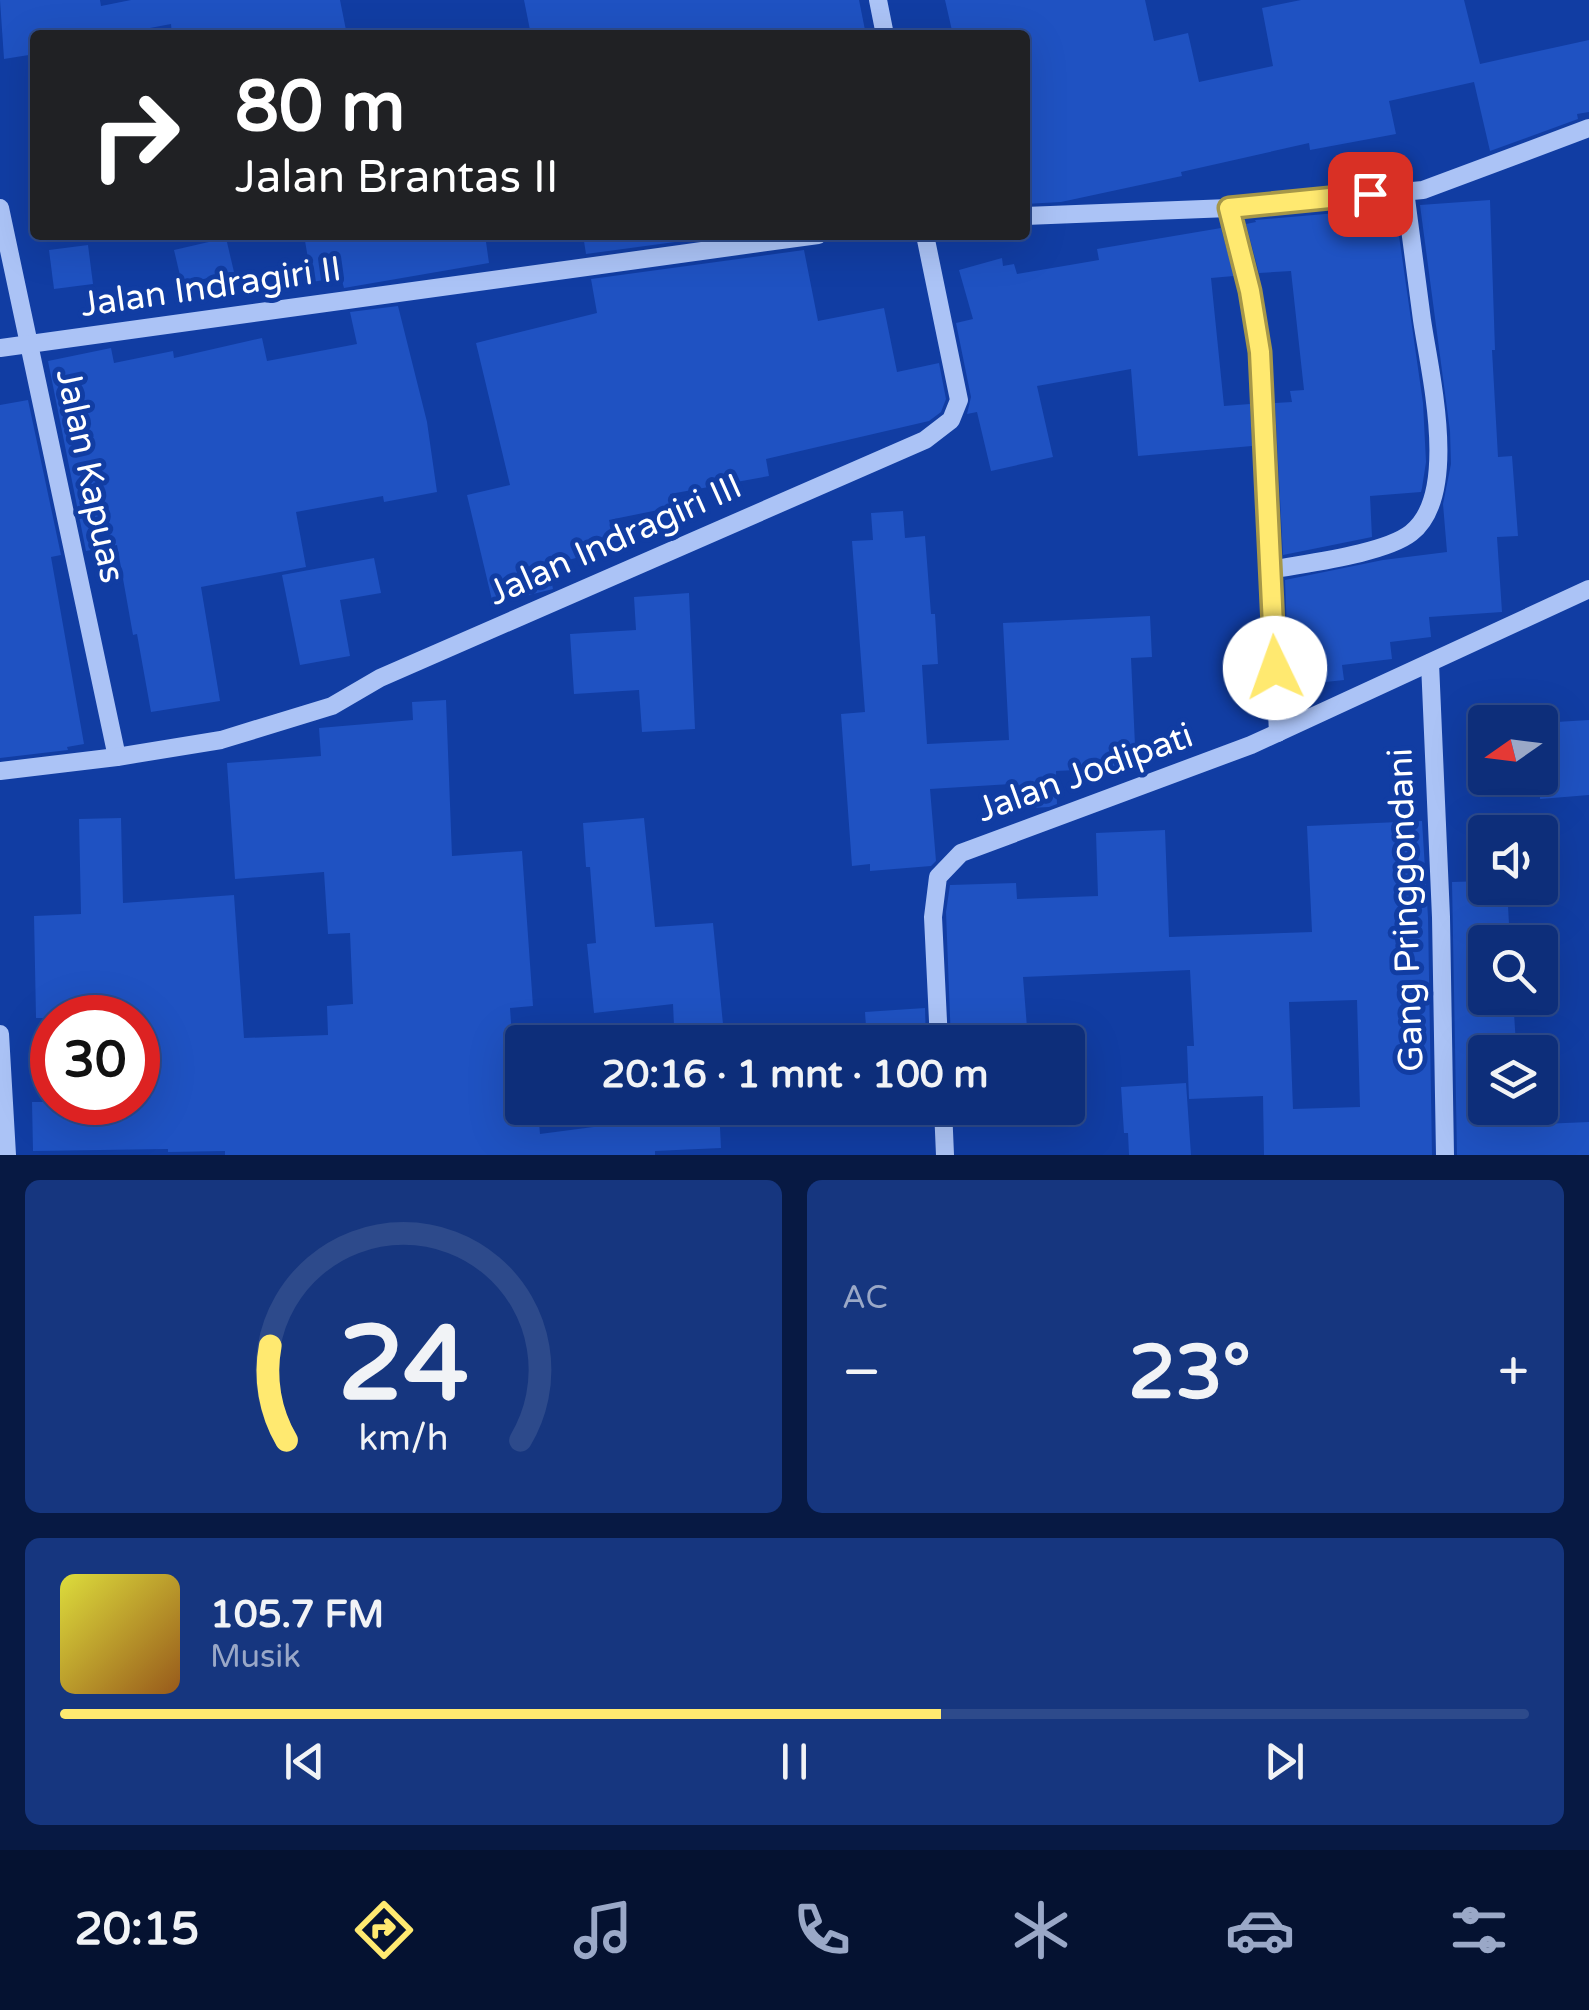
<!DOCTYPE html>
<html lang="id">
<head>
<meta charset="utf-8">
<style>
  :root { --surface:#0d2e7a; --page:#16367f; --text:#f1f3f6; --muted:#9aa8c7; --line:#2d4a8b; --accent:#ffe970 }
  body { margin:0; font-family:"Varela Round",sans-serif; background:var(--page); color:var(--text); height:100vh; display:flex; flex-direction:column; font-size:38px; white-space:nowrap }
  * { box-sizing:border-box; margin:0 }
  p { font-size:32px; color:var(--muted) }
  .icon { flex:none; width:55px; height:55px; fill:none; stroke:currentColor; stroke-width:2; stroke-linecap:round; stroke-linejoin:round }
  .map { position:relative; height:1155px; overflow:hidden }
  .side { display:flex; flex-direction:column; gap:25px; padding:25px; background:#071943; flex:1 }
  .side>* { flex:none }
  .top-card { position:absolute; left:30px; top:30px; width:1000px; height:210px; border-radius:10px; box-shadow:0 10px 40px #0002,0 0 0 2px var(--line); background:#202124; color:#fff; overflow:hidden }
  .needle { width:65px; rotate:256deg }
  .controls { position:absolute; left:1468px; top:705px; display:grid; gap:20px }
  .controls a { display:grid; place-items:center; width:90px; height:90px; border-radius:10px; background:var(--surface); box-shadow:0 10px 40px #0002,0 0 0 2px var(--line); font-size:50px }
  .speed { position:absolute; left:30px; top:995px; display:flex; gap:20px; font-size:50px; font-weight:700; text-align:center }
  .speed>* { display:grid; place-content:center; width:130px; height:130px; border-radius:50%; background:var(--surface); box-shadow:0 10px 40px #0002,0 0 0 2px var(--line); line-height:1 }
  .speed .limit { border:15px solid #d22; background:#fff; color:#111 }
  .pin { position:absolute; display:grid; place-items:center; width:85px; height:85px; color:#fff; margin:-42px; border-radius:20px; box-shadow:0 5px 15px #0006 }
  .me { position:absolute; width:110px; margin:-55px; rotate:357deg; stroke-linejoin:round; filter:drop-shadow(0 0 8px #0008) }
  .turn { display:flex; align-items:center; gap:35px; height:210px; padding:0 40px; font-size:45px }
  .turn .icon { width:130px; height:130px; stroke-width:2.5 }
  .turn b { display:block; font-size:70px; line-height:85px }
  .big { font-size:75px; font-weight:700; line-height:1.1 }
  .side .widget { flex:1; display:flex; flex-direction:column; justify-content:center; gap:15px; min-width:0; padding:0 35px; border-radius:15px; background:var(--page) }
  .side .dial { align-items:center; gap:0 }
  .dial svg { height:260px; overflow:visible; fill:none; stroke:var(--line); stroke-width:7; stroke-linecap:round; text-anchor:middle }
  .dial text { fill:var(--text); stroke:none }
  .song { display:flex; align-items:center; gap:30px }
  .cover { width:120px; height:120px; border-radius:15px; background:linear-gradient(135deg,hsl(60 70% 55%),hsl(30 70% 35%)) }
  .played { height:10px; border-radius:5px; background:linear-gradient(90deg,var(--accent) 60%,var(--line) 60%) }
  .keys { display:flex; justify-content:space-around; direction:ltr }
  .heat { display:flex; justify-content:space-between; align-items:center; font-size:55px; direction:ltr }
  .side .tiles { flex:1; display:grid; gap:25px; grid-template-columns:1fr 1fr }
  .widget:last-child { grid-column:span 2 }
  .trip { position:absolute; left:505px; top:1025px; width:580px; height:100px; border-radius:10px; background:var(--surface); box-shadow:0 10px 40px #0002,0 0 0 2px var(--line); font-weight:700; line-height:100px; text-align:center }
  .menu { display:flex; height:160px; justify-content:space-around; align-items:center; background:#051231; color:var(--muted) }
  .menu .icon { width:70px; height:70px }
  .menu .active { color:var(--accent) }
  .menu b { font-size:45px; color:var(--text) }
  .map>svg:first-child { display:block }
  .building { fill:#1f52c2; fill-rule:evenodd }
  .lines { fill:none; stroke-linecap:round; stroke-linejoin:round }
  .minor { stroke:#abc3f6; stroke-width:18 }
  .route-casing { stroke:#a69749; stroke-width:25 }
  .route { stroke:#ffe970; stroke-width:18 }
  .labels { text-anchor:middle; dominant-baseline:central; stroke-width:10; stroke-linejoin:round; paint-order:stroke }
  .street-label { font-size:35px; fill:#fff; stroke:#113da3 }
</style>
</head>
<body>
<div class="map">
<svg width="1589" height="1155" viewBox="0 0 1589 1155">
  <rect width="100%" height="100%" fill="#113da3"/>
  <!-- building -->
  <g class="building">
    <path d="M0,0H100L101,6L131,0H340L347,35H172L171,24L113,35H35V54L4,59Z"/>
    <path d="M524,0H859L866,35H531Z"/>
    <path d="M945,0H1145L1154,41L1188,33L1199,82L1273,66L1262,8L1301,0H1464L1480,64L1589,40V112L1577,114L1578,119L1490,151L1474,82L1389,101L1396,134L1310,150L1309,143L1181,172L1182,176L1061,202L1025,204V35H953Z"/>
    <path d="M1490,200L1495,350H1492L1498,457L1512,456L1518,536L1497,537L1502,612L1429,617L1431,637L1390,642L1392,659L1342,665L1344,680L1289,686L1285,580L1383,560L1447,552L1443,504L1451,464L1450,431L1420,205Z"/>
    <path d="M1395,208L1423,403L1426,462L1422,488L1421,492L1370,496L1372,537L1283,555L1275,403L1292,402L1290,391L1304,390L1291,271L1259,273L1246,224L1256,222L1255,220Z"/>
    <path d="M1221,228L1234,276L1211,278L1224,406L1250,404L1252,446L1138,456L1131,369L1037,386L1053,457L991,471L977,412L967,414L971,397L956,323L973,319L959,270L1002,258L1003,266L1014,264L1017,274L1099,260L1097,249Z"/>
    <path d="M304,235H485L489,263L344,288L341,277L312,282Z"/>
    <path d="M583,235H727L586,254Z"/>
    <path d="M226,238L234,272L182,284L174,250Z"/>
    <path d="M88,245L93,284L54,289L49,250Z"/>
    <path d="M804,250L818,321L884,308L897,372L939,363L946,399L941,412L929,421L766,459L769,476L670,494L673,507L609,520L616,548L548,565L553,589L493,604L467,495L510,485L476,343L597,313L591,279Z"/>
    <path d="M398,306L427,422L437,492L384,502L383,496L296,512L306,567L201,587L220,701L151,712L137,634L133,635L117,545L86,551L48,361L111,348L114,363L173,351L174,358L262,338L267,361L357,344L350,312Z"/>
    <path d="M28,400L61,555L51,557L84,744L67,747L68,750L0,758V405Z"/>
    <path d="M903,511L905,538L925,536L931,614H935L938,664L922,665L927,744L1009,740L1003,623L1150,616L1152,657L1131,658L1136,767L1056,771L1057,804L1049,807L1013,809L1011,784L930,789L936,861L931,866L870,871V864L852,866L841,714L865,712L852,541L873,540L871,513Z"/>
    <path d="M374,558L381,593L340,600L350,656L300,665L282,575Z"/>
    <path d="M689,593L695,729L642,732L639,690L574,694L570,634L636,630L634,597Z"/>
    <path d="M446,700L452,856L522,851L533,1006L510,1008L518,1124L539,1123L540,1134L601,1126L598,1108H719L721,1148L655,1151V1155H225V1151L168,1152V1149L33,1151L32,1102H138V1018H36L34,916L81,914L79,819L121,818L123,903L234,895L244,1038L328,1035L327,1006L353,1004L350,933L328,934L324,872L235,879L227,763L321,756L319,728L413,720L412,702Z"/>
    <path d="M1589,720V795L1540,799V723Z"/>
    <path d="M644,818L655,927L713,923L723,1024L674,1026L673,1004L594,1013L587,944L596,943L590,867H586L583,823Z"/>
    <path d="M1422,821L1428,917L1432,1155H1264L1263,1096L1189,1099L1187,1046H1194L1190,970L1023,977L1028,1040L951,1042L946,912L950,885L1016,883L1017,899L1098,896L1096,833L1165,830L1169,937L1312,932L1307,826ZM1357,1000L1360,1107L1293,1109L1289,1002Z"/>
    <path d="M1485,881V888H1507L1510,942H1485V998H1513L1516,1044L1514,1052H1485V1108H1517L1518,1125L1589,1122V1155H1457L1452,882Z"/>
    <path d="M925,1008L926,1042H867L865,1012Z"/>
    <path d="M1186,1083L1191,1155H1129L1128,1133H1124L1121,1087Z"/>
  </g>
  <g class="lines">
    <!-- minor -->
    <g class="minor">
      <path d="M878,0L885,35"/>
      <path d="M0,208L117,757"/>
      <path d="M1229,208L1251,291L1260,352L1278,733"/>
      <path d="M1025,216L1229,208L1423,190L1589,128"/>
      <path d="M0,348L818,235"/>
      <path d="M1270,570C1306,563 1384,554 1411,533C1460,495 1430,374 1422,320C1416,277 1411,234 1405,191"/>
      <path d="M1430,663L1441,917L1445,1155"/>
      <path d="M0,771L117,757L221,740L332,706L380,678L925,440L951,420L959,400L925,235"/>
      <path d="M0,1034L7,1155"/>
      <path d="M939,1042L933,917L938,877L961,853L1251,745L1589,589"/>
      <path d="M943,1108L945,1155"/>
    </g>
  </g>
  <g class="lines">
    <defs>
      <path id="route" d="M1275,668L1260,352L1250,291L1229,208L1370,194"/>
    </defs>
    <!-- route casing -->
    <use href="#route" class="route-casing"/>
    <!-- route -->
    <use href="#route" class="route"/>
  </g>
  <g class="labels">
    <!-- street labels -->
    <g class="street-label">
      <text transform="translate(211 287) rotate(-8)">Jalan Indragiri II</text>
      <text transform="translate(90 476) rotate(78)">Jalan Kapuas</text>
      <text transform="translate(615 540) rotate(-24)">Jalan Indragiri III</text>
      <text transform="translate(1085 773) rotate(-20)">Jalan Jodipati</text>
      <text transform="translate(1406 910) rotate(-92)">Gang Pringgondani</text>
    </g>
  </g>
</svg>
<div class="controls">
<a><svg class="needle" viewBox="-14 -14 28 28"><path d="M0-13l5 13h-10z" fill="#e53935"/><path d="M0 13l5-13h-10z" fill="#9aa8c7"/></svg></a>
<a><svg class="icon" aria-label="sound" viewBox="0 0 24 24"><path d="M4 9h4l5-4v14l-5-4H4zM17 9q2 3 0 6"/></svg></a>
<a><svg class="icon" aria-label="search" viewBox="0 0 24 24"><circle cx="10" cy="10" r="6"/><path d="M15 15l6 6"/></svg></a>
<a><svg class="icon" aria-label="layers" viewBox="0 0 24 24"><path d="M12 4l9 5-9 5-9-5zM3 14l9 5 9-5"/></svg></a>
</div>
<div class="speed"><div class="limit">30</div></div>
<div class="pin" style="left:1370px;top:194px;background:#d93025"><svg class="icon" aria-label="arrive" viewBox="0 0 24 24"><path d="M6 21V4h12l-3 4 3 4H6"/></svg></div>
<svg class="me" style="left:1275px;top:668px" viewBox="-20 -20 40 40"><circle r="19" fill="#fff"/><path d="M0-13L10 11 0 6-10 11z" fill="#ffe970"/></svg>
<div class="trip">20:16 · 1 mnt · 100 m</div>
<div class="top-card">
<div class="turn"><svg class="icon" aria-label="right" viewBox="0 0 24 24"><path d="M7 20v-9h11M14 6l5 5-5 5"/></svg><div><b>80 m</b>Jalan Brantas II</div></div>
</div>
</div>
<section class="side">
<div class="tiles">
<div class="widget dial"><svg viewBox="0 0 100 80">
<path d="M14 69A42 42 0 1 1 86 69"/>
<path d="M14 69A42 42 0 0 1 9 40" stroke="#ffe970"/>
<text x="50" y="56" font-size="32" font-weight="700">24</text>
<text x="50" y="72" font-size="11">km/h</text>
</svg></div>
<div class="widget"><p>AC</p>
<div class="heat"><a>−</a><b class="big">23°</b><a>+</a></div>
</div>
<div class="widget">
<div class="song"><i class="cover"></i><div><b>105.7 FM</b><p>Musik</p></div></div>
<div class="played"></div>
<div class="keys"><svg class="icon" aria-label="previous" viewBox="0 0 24 24"><path d="M18 5L8 12l10 7zM5 5v14"/></svg><svg class="icon" aria-label="pause" viewBox="0 0 24 24"><path d="M8 5v14M16 5v14"/></svg><svg class="icon" aria-label="next" viewBox="0 0 24 24"><path d="M6 5l10 7-10 7zM19 5v14"/></svg></div>
</div>
</div>
</section>
<nav class="menu">
<b>20:15</b>
<svg class="icon active" aria-label="directions" viewBox="0 0 24 24"><path d="M12 3l9 9-9 9-9-9zM9 14v-3h6M13 9l2 2-2 2"/></svg>
<svg class="icon" aria-label="music" viewBox="0 0 24 24"><path d="M9 18V5l10-2v13"/><circle cx="6" cy="18" r="3"/><circle cx="16" cy="16" r="3"/></svg>
<svg class="icon" aria-label="phone" viewBox="0 0 24 24"><path d="M5 4h4l2 5-3 2q2 4 5 5l2-3 5 2v4C11 20 4 13 5 4z"/></svg>
<svg class="icon" aria-label="climate" viewBox="0 0 24 24"><path d="M12 3v18M4 7l16 10M4 17L20 7"/></svg>
<svg class="icon" aria-label="car" viewBox="0 0 24 24"><path d="M5 17H2v-5l4-1 3-4h7l3 4 3 1v5h-3M9 17h6M6 11h13"/><circle cx="7" cy="17" r="2"/><circle cx="17" cy="17" r="2"/></svg>
<svg class="icon" aria-label="filters" viewBox="0 0 24 24"><path d="M4 7h16M4 17h16"/><circle cx="9" cy="7" r="2"/><circle cx="15" cy="17" r="2"/></svg>
</nav>
</body>
</html>
